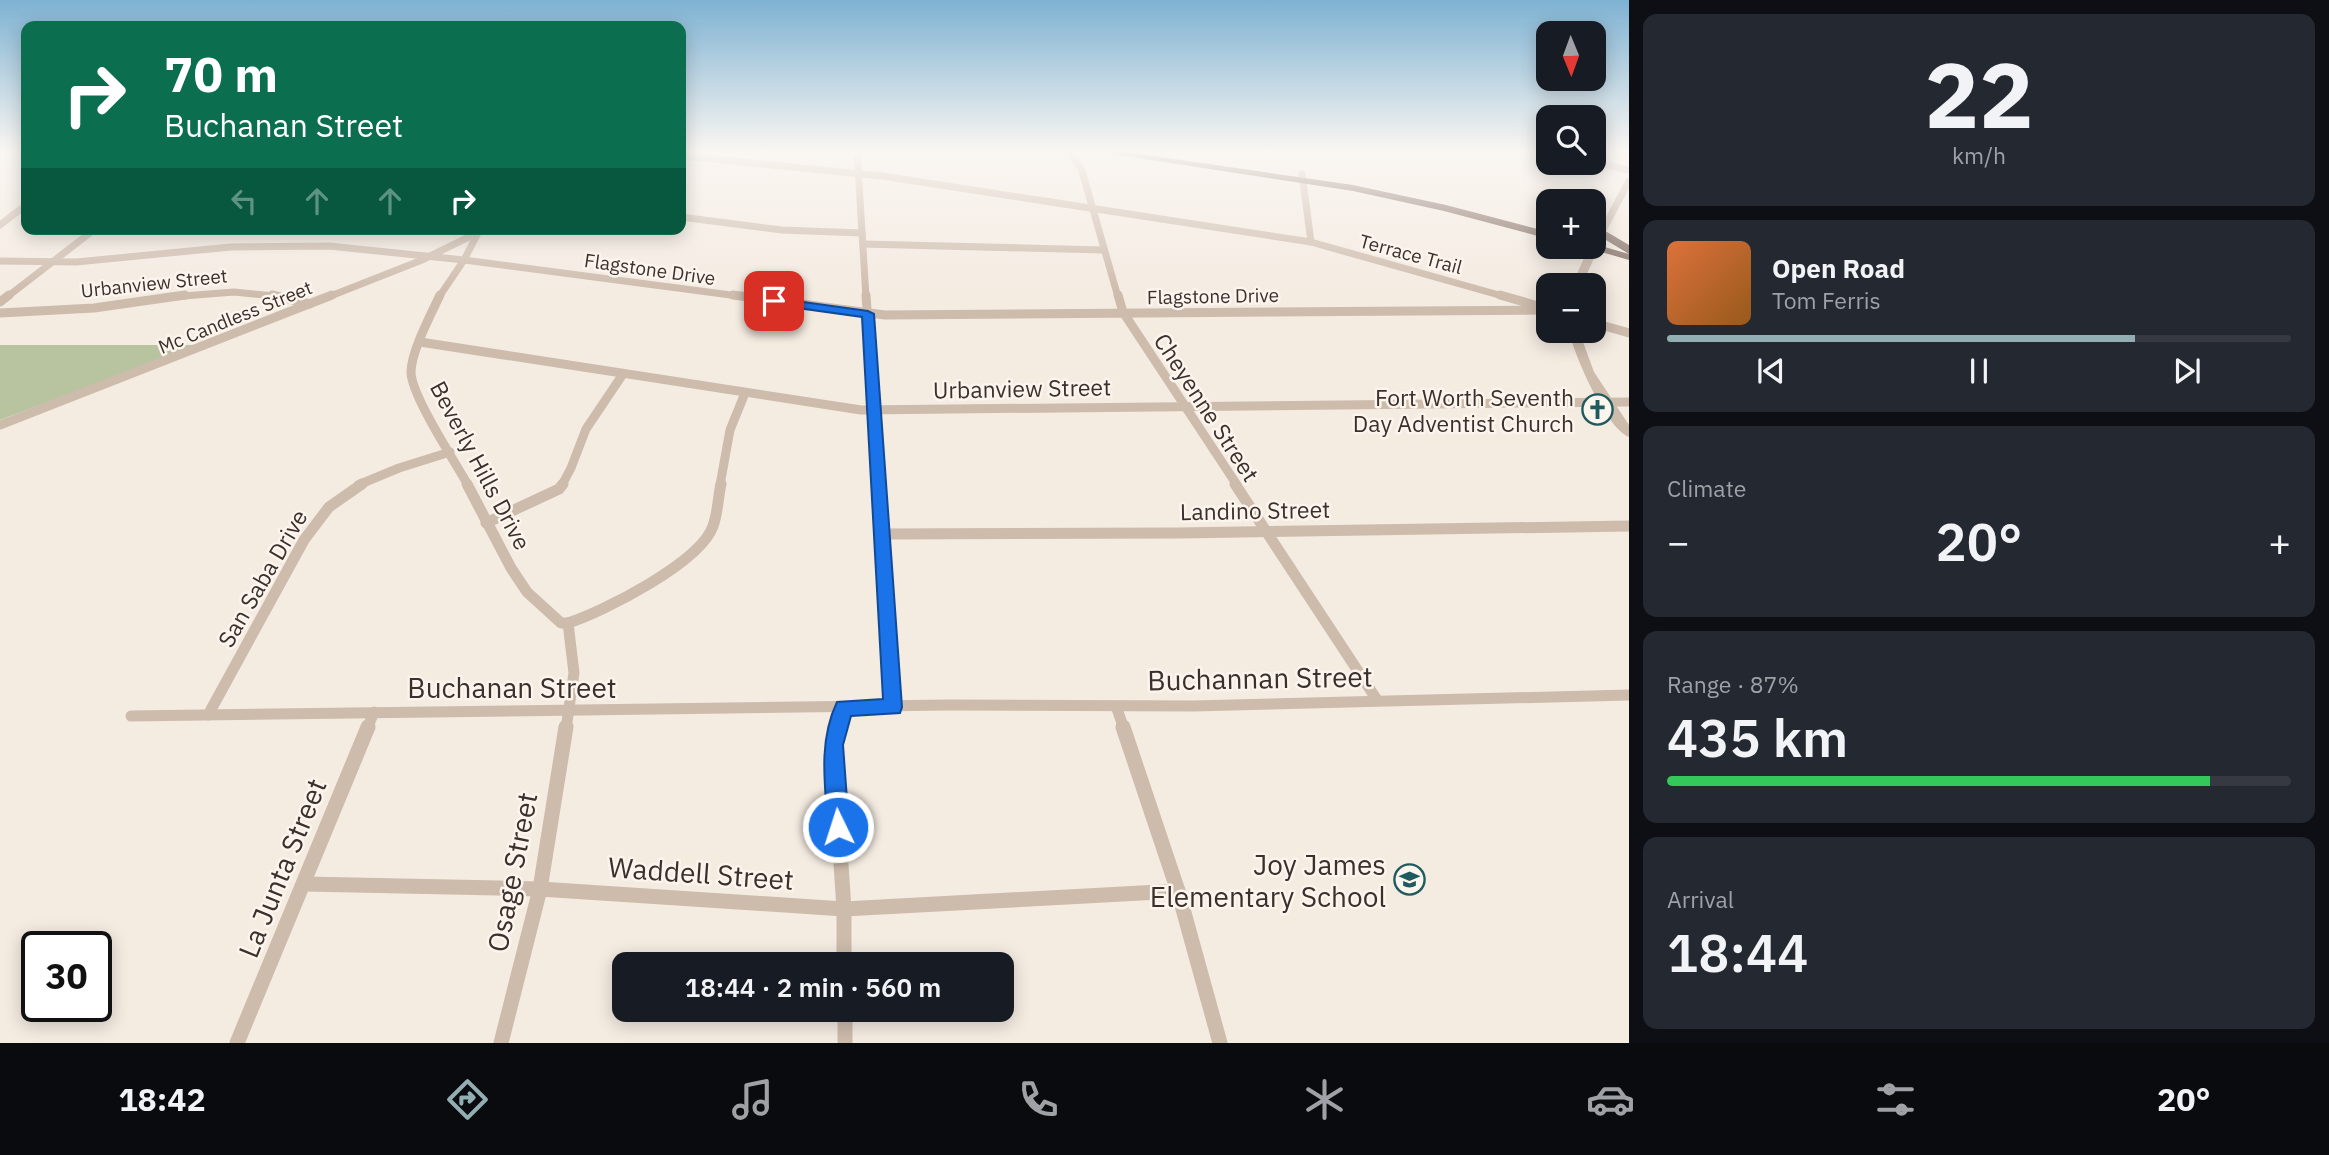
<!DOCTYPE html>
<html lang="en">
<head>
<meta charset="utf-8">
<style>
  :root { --surface:#171b24; --page:#242831; --text:#f1f3f6; --muted:#9ea1a6; --line:#363941; --accent:#92aeb2 }
  body { margin:0; font-family:"IBM Plex Sans",sans-serif; background:var(--page); color:var(--text); height:100vh; display:flex; flex-direction:column; font-size:26px; white-space:nowrap }
  * { box-sizing:border-box; margin:0 }
  p { font-size:23px; color:var(--muted) }
  .icon { flex:none; width:38px; height:38px; fill:none; stroke:currentColor; stroke-width:2; stroke-linecap:round; stroke-linejoin:round }
  .map { position:relative; flex:1; overflow:hidden }
  .sheet { display:flex; flex-direction:column; gap:14px; padding:14px; background:#0d0f14; width:700px }
  .sheet>* { flex:none }
  .hud { position:absolute; left:21px; top:21px; width:665px; height:214px; border-radius:14px; box-shadow:0 4px 18px #0003; background:#0b6e4f; color:#fff; overflow:hidden }
  .needle { width:46px; rotate:179deg }
  .buttons { position:absolute; left:1536px; top:21px; display:grid; gap:14px }
  .buttons a { display:grid; place-items:center; width:70px; height:70px; border-radius:14px; background:var(--surface); box-shadow:0 4px 18px #0003; font-size:35px }
  .speed { position:absolute; left:21px; top:931px; display:flex; gap:14px; font-size:35px; font-weight:700; text-align:center }
  .speed>* { display:grid; place-content:center; width:91px; height:91px; border-radius:50%; background:var(--surface); box-shadow:0 4px 18px #0003; line-height:1 }
  .speed .limit { border:4px solid #111; border-radius:10px; background:#fff; color:#111 }
  .pin { position:absolute; display:grid; place-items:center; width:60px; height:60px; color:#fff; margin:-30px; border-radius:14px; box-shadow:0 4px 10px #0006 }
  .me { position:absolute; width:77px; margin:-38px; rotate:356deg; stroke-linejoin:round; filter:drop-shadow(0 0 5px #0008) }
  .turn { display:flex; align-items:center; gap:24px; height:147px; padding:0 28px; font-size:32px }
  .turn .icon { width:91px; height:91px; stroke-width:2.5 }
  .turn b { display:block; font-size:49px; line-height:60px }
  .lanes { display:flex; align-items:center; height:66px; padding:0 28px; background:#0003; justify-content:center; gap:35px; direction:ltr }
  .lanes .off { opacity:.35 }
  .big { font-size:52px; font-weight:600; line-height:1.1 }
  .sheet .widget { flex:1; display:flex; flex-direction:column; justify-content:center; gap:10px; min-width:0; padding:0 24px; border-radius:14px; background:var(--page) }
  .sheet .dial { align-items:center; gap:0 }
  .dial b { font-size:91px; line-height:1 }
  .song { display:flex; align-items:center; gap:21px }
  .cover { width:84px; height:84px; border-radius:10px; background:linear-gradient(135deg,hsl(20 70% 55%),hsl(30 70% 35%)) }
  .played { height:7px; border-radius:4px; background:linear-gradient(90deg,var(--accent) 75%,var(--line) 75%) }
  .keys { display:flex; justify-content:space-around; direction:ltr }
  .heat { display:flex; justify-content:space-between; align-items:center; font-size:38px; direction:ltr }
  .charge { height:10px; border-radius:5px; background:linear-gradient(90deg,#34c759 87%,var(--line) 0) }
  .trip { position:absolute; left:612px; top:952px; width:402px; height:70px; border-radius:14px; background:var(--surface); box-shadow:0 4px 18px #0003; font-weight:600; line-height:70px; text-align:center }
  .tab-bar { display:flex; height:112px; justify-content:space-around; align-items:center; background:#090b0e; color:var(--muted) }
  .tab-bar .icon { width:49px; height:49px }
  .tab-bar .active { color:var(--accent) }
  .tab-bar b { font-size:32px; color:var(--text) }
  main { display:flex; flex:1; min-height:0 }
  .map>svg:first-child { display:block }
  .green { fill:#b8c4a0 }
  .lines { fill:none; stroke-linecap:round; stroke-linejoin:round }
  .minor-far3 { stroke:#cdbbac; stroke-width:7 }
  .minor-far2 { stroke:#cdbbac; stroke-width:9 }
  .minor-far1 { stroke:#cdbbac; stroke-width:11 }
  .minor { stroke:#cdbbac; stroke-width:15 }
  .tertiary { fill:#cdbbac; fill-rule:evenodd }
  .primary { fill:#7d675c; fill-rule:evenodd }
  .route { fill:#1a73e8; stroke:#114b97; stroke-width:2 }
  .labels { text-anchor:middle; dominant-baseline:central; stroke-width:5; stroke-linejoin:round; paint-order:stroke }
  .far-street-label { font-size:19px; fill:#3b302b; stroke:#fbf5ee }
  .street-label { font-size:23px; fill:#3b302b; stroke:#fbf5ee }
  .poi-label { font-size:23px; fill:#3b302b; stroke:#fbf5ee; text-anchor:end }
  .near-street-label { font-size:28px; fill:#3b302b; stroke:#fbf5ee }
  .near-poi-label { font-size:28px; fill:#3b302b; stroke:#fbf5ee; text-anchor:end }
</style>
</head>
<body>
<main>
<div class="map">
<svg width="1629" height="1043" viewBox="0 0 1629 1043">
  <rect width="100%" height="100%" fill="#f4ebe1"/>
  <!-- green -->
  <path class="green" d="M0,345H199L0,420Z"/>
  <g class="lines">
    <!-- minor-far3 -->
    <g class="minor-far3">
      <path d="M857,150L866,297"/>
      <path d="M1069,150L1082,171L1118,297"/>
      <path d="M1546,150L1549,151"/>
      <path d="M681,156L882,176L1311,242L1506,297"/>
      <path d="M1594,162L1629,170"/>
      <path d="M1302,174L1311,242"/>
      <path d="M681,217L782,230L862,233"/>
      <path d="M0,225L26,205"/>
      <path d="M1596,243L1629,181"/>
      <path d="M863,244L1103,250"/>
      <path d="M0,261L76,262L231,247L329,246L464,260L746,297"/>
      <path d="M7,297L95,229"/>
      <path d="M171,297L234,292L284,297"/>
      <path d="M328,297L422,260L479,232"/>
      <path d="M439,297L464,260L479,231"/>
    </g>
    <!-- minor-far2 -->
    <g class="minor-far2">
      <path d="M272,295L310,304"/>
      <path d="M440,295C431,314 411,352 411,372C411,395 455,462 468,485"/>
      <path d="M733,295L885,315L1549,310"/>
      <path d="M866,295L879,485"/>
      <path d="M1118,295L1123,312L1237,485"/>
      <path d="M1500,295L1538,306"/>
      <path d="M0,302L9,295"/>
      <path d="M0,313L94,308L185,295"/>
      <path d="M1594,323L1629,333"/>
      <path d="M420,342L861,410L1629,402"/>
      <path d="M0,425L332,295"/>
      <path d="M358,485L399,468L450,452"/>
      <path d="M562,485L571,468L586,429L623,374"/>
      <path d="M720,485L730,430L745,393"/>
    </g>
    <!-- minor-far1 -->
    <g class="minor-far1">
      <path d="M467,484L511,568L527,592L561,623H568"/>
      <path d="M879,484L893,707"/>
      <path d="M1235,484L1377,700"/>
      <path d="M486,523L559,489L563,484"/>
      <path d="M882,534L1179,533L1629,526"/>
      <path d="M568,623C603,612 701,562 713,526C718,513 718,497 721,484"/>
      <path d="M1116,706L1124,729"/>
      <path d="M208,715L304,540L329,507L362,484"/>
      <path d="M131,716L948,705L1194,706L1629,695"/>
      <path d="M367,729L374,712"/>
      <path d="M566,729L574,673L568,623"/>
      <path d="M838,729L844,708"/>
    </g>
    <!-- minor -->
    <g class="minor">
      <path d="M838,727L833,745L844,909V964"/>
      <path d="M1123,727L1178,891L1220,1043"/>
      <path d="M305,884L540,889L844,909L1178,891"/>
      <path d="M845,1010V1043"/>
      <path d="M237,1043L368,727"/>
      <path d="M501,1043L540,889L566,727"/>
    </g>
    <!-- tertiary -->
    <g class="tertiary">
      <path d="M1594,244L1599,247L1582,285H1572L1589,247H1594Z"/>
      <path d="M1569,331H1579L1594,372L1629,425V437C1606,428 1574,355 1569,331Z"/>
    </g>
    <!-- primary -->
    <g class="primary">
      <path d="M1086,150H1113L1353,185L1446,205L1549,232V239L1444,211L1353,191Z"/>
      <path d="M1602,229L1629,245V254L1601,237L1594,239V232Z"/>
      <path d="M1594,244L1629,254V260L1584,247H1594Z"/>
    </g>
  </g>
  <!-- sky -->
  <linearGradient id="sky" x2="0" y2="1"><stop stop-color="#7eb2d2"/><stop offset="0.51" stop-color="#faf6f2"/><stop offset="1" stop-color="#faf6f2" stop-opacity="0"/></linearGradient>
  <rect width="1629" height="296" fill="url(#sky)"/>
  <!-- route -->
  <path class="route" d="M774,298L868,311L874,314L902,707L900,713L851,716L843,745L849,827L846,834L838,837L831,834L828,827C825,785 818,742 837,702L883,699L862,317L769,304L768,301Z"/>
  <!-- icons -->
  <defs>
    <symbol id="church-ring" viewBox="-11 -11 22 22"><circle r="9.5" fill="#fbf5ee" stroke="#1f5a5e" stroke-width="1.5"/><path d="M-1.2-6h2.4v3.5h3.3v2.4h-3.3V6h-2.4V-.1h-3.3v-2.4h3.3Z" fill="#1f5a5e"/></symbol>
    <symbol id="school-ring" viewBox="-11 -11 22 22"><circle r="9.5" fill="#fbf5ee" stroke="#1f5a5e" stroke-width="1.5"/><path d="M0-5L7-2L0 1L-7-2ZM-4 1L0 2.5L4 1V4Q0 6-4 4Z" fill="#1f5a5e"/></symbol>
  </defs>
  <g fill-rule="evenodd">
    <use href="#church-ring" x="1580" y="392" width="35" height="35"/>
    <use href="#school-ring" x="1392" y="862" width="35" height="35"/>
  </g>
  <g class="labels">
    <!-- far-street labels -->
    <g class="far-street-label">
      <text transform="translate(1411 254) rotate(15)">Terrace Trail</text>
      <text transform="translate(650 269) rotate(8)">Flagstone Drive</text>
      <text transform="translate(154 283) rotate(-6)">Urbanview Street</text>
      <text transform="translate(1213 296) rotate(-1)">Flagstone Drive</text>
      <text transform="translate(235 317) rotate(-22)">Mc Candless Street</text>
    </g>
    <!-- street labels -->
    <g class="street-label">
      <text transform="translate(1022 388) rotate(-1)">Urbanview Street</text>
      <text transform="translate(1207 407) rotate(57)">Cheyenne Street</text>
      <text transform="translate(481 465) rotate(62)">Beverly Hills Drive</text>
      <text transform="translate(1255 510) rotate(-1)">Landino Street</text>
      <text transform="translate(262 578) rotate(-60)">San Saba Drive</text>
    </g>
    <!-- poi labels -->
    <g class="poi-label">
      <text x="1574" y="397">Fort Worth Seventh<tspan x="1574" dy="26">Day Adventist Church</tspan></text>
    </g>
    <!-- near-street labels -->
    <g class="near-street-label">
      <text transform="translate(1260 678) rotate(-1)">Buchannan Street</text>
      <text x="512" y="687">Buchanan Street</text>
      <text transform="translate(282 868) rotate(-68)">La Junta Street</text>
      <text transform="translate(512 872) rotate(-79)">Osage Street</text>
      <text transform="translate(701 873) rotate(4)">Waddell Street</text>
    </g>
    <!-- near-poi labels -->
    <g class="near-poi-label">
      <text x="1386" y="864">Joy James<tspan x="1386" dy="32">Elementary School</tspan></text>
    </g>
  </g>
</svg>
<div class="buttons">
<a><svg class="needle" viewBox="-14 -14 28 28"><path d="M0-13l5 13h-10z" fill="#e53935"/><path d="M0 13l5-13h-10z" fill="#9ea1a6"/></svg></a>
<a><svg class="icon" aria-label="search" viewBox="0 0 24 24"><circle cx="10" cy="10" r="6"/><path d="M15 15l6 6"/></svg></a>
<a>+</a>
<a>−</a>
</div>
<div class="speed"><div class="limit">30</div></div>
<div class="pin" style="left:774px;top:301px;background:#d93025"><svg class="icon" aria-label="arrive" viewBox="0 0 24 24"><path d="M6 21V4h12l-3 4 3 4H6"/></svg></div>
<svg class="me" style="left:838px;top:827px" viewBox="-20 -20 40 40"><circle r="17" fill="#1a73e8" stroke="#fff" stroke-width="3"/><path d="M0-11L8 9 0 5-8 9z" fill="#fff"/></svg>
<div class="trip">18:44 · 2 min · 560 m</div>
<div class="hud">
<div class="turn"><svg class="icon" aria-label="right" viewBox="0 0 24 24"><path d="M7 20v-9h11M14 6l5 5-5 5"/></svg><div><b>70 m</b>Buchanan Street</div></div>
<div class="lanes"><svg class="icon off" aria-label="left" viewBox="0 0 24 24"><path d="M17 20v-9H6M10 6l-5 5 5 5"/></svg><svg class="icon off" aria-label="ahead" viewBox="0 0 24 24"><path d="M12 20V5M6 11l6-6 6 6"/></svg><svg class="icon off" aria-label="ahead" viewBox="0 0 24 24"><path d="M12 20V5M6 11l6-6 6 6"/></svg><svg class="icon" aria-label="right" viewBox="0 0 24 24"><path d="M7 20v-9h11M14 6l5 5-5 5"/></svg></div>
</div>
</div>
<section class="sheet">
<div class="widget dial"><b>22</b><p>km/h</p></div>
<div class="widget">
<div class="song"><i class="cover"></i><div><b>Open Road</b><p>Tom Ferris</p></div></div>
<div class="played"></div>
<div class="keys"><svg class="icon" aria-label="previous" viewBox="0 0 24 24"><path d="M18 5L8 12l10 7zM5 5v14"/></svg><svg class="icon" aria-label="pause" viewBox="0 0 24 24"><path d="M8 5v14M16 5v14"/></svg><svg class="icon" aria-label="next" viewBox="0 0 24 24"><path d="M6 5l10 7-10 7zM19 5v14"/></svg></div>
</div>
<div class="widget"><p>Climate</p>
<div class="heat"><a>−</a><b class="big">20°</b><a>+</a></div>
</div>
<div class="widget"><p>Range · 87%</p><b class="big">435 km</b><div class="charge"></div></div>
<div class="widget"><p>Arrival</p><b class="big">18:44</b></div>
</section>
</main>
<nav class="tab-bar">
<b>18:42</b>
<svg class="icon active" aria-label="directions" viewBox="0 0 24 24"><path d="M12 3l9 9-9 9-9-9zM9 14v-3h6M13 9l2 2-2 2"/></svg>
<svg class="icon" aria-label="music" viewBox="0 0 24 24"><path d="M9 18V5l10-2v13"/><circle cx="6" cy="18" r="3"/><circle cx="16" cy="16" r="3"/></svg>
<svg class="icon" aria-label="phone" viewBox="0 0 24 24"><path d="M5 4h4l2 5-3 2q2 4 5 5l2-3 5 2v4C11 20 4 13 5 4z"/></svg>
<svg class="icon" aria-label="climate" viewBox="0 0 24 24"><path d="M12 3v18M4 7l16 10M4 17L20 7"/></svg>
<svg class="icon" aria-label="car" viewBox="0 0 24 24"><path d="M5 17H2v-5l4-1 3-4h7l3 4 3 1v5h-3M9 17h6M6 11h13"/><circle cx="7" cy="17" r="2"/><circle cx="17" cy="17" r="2"/></svg>
<svg class="icon" aria-label="filters" viewBox="0 0 24 24"><path d="M4 7h16M4 17h16"/><circle cx="9" cy="7" r="2"/><circle cx="15" cy="17" r="2"/></svg>
<b>20°</b>
</nav>
</body>
</html>
